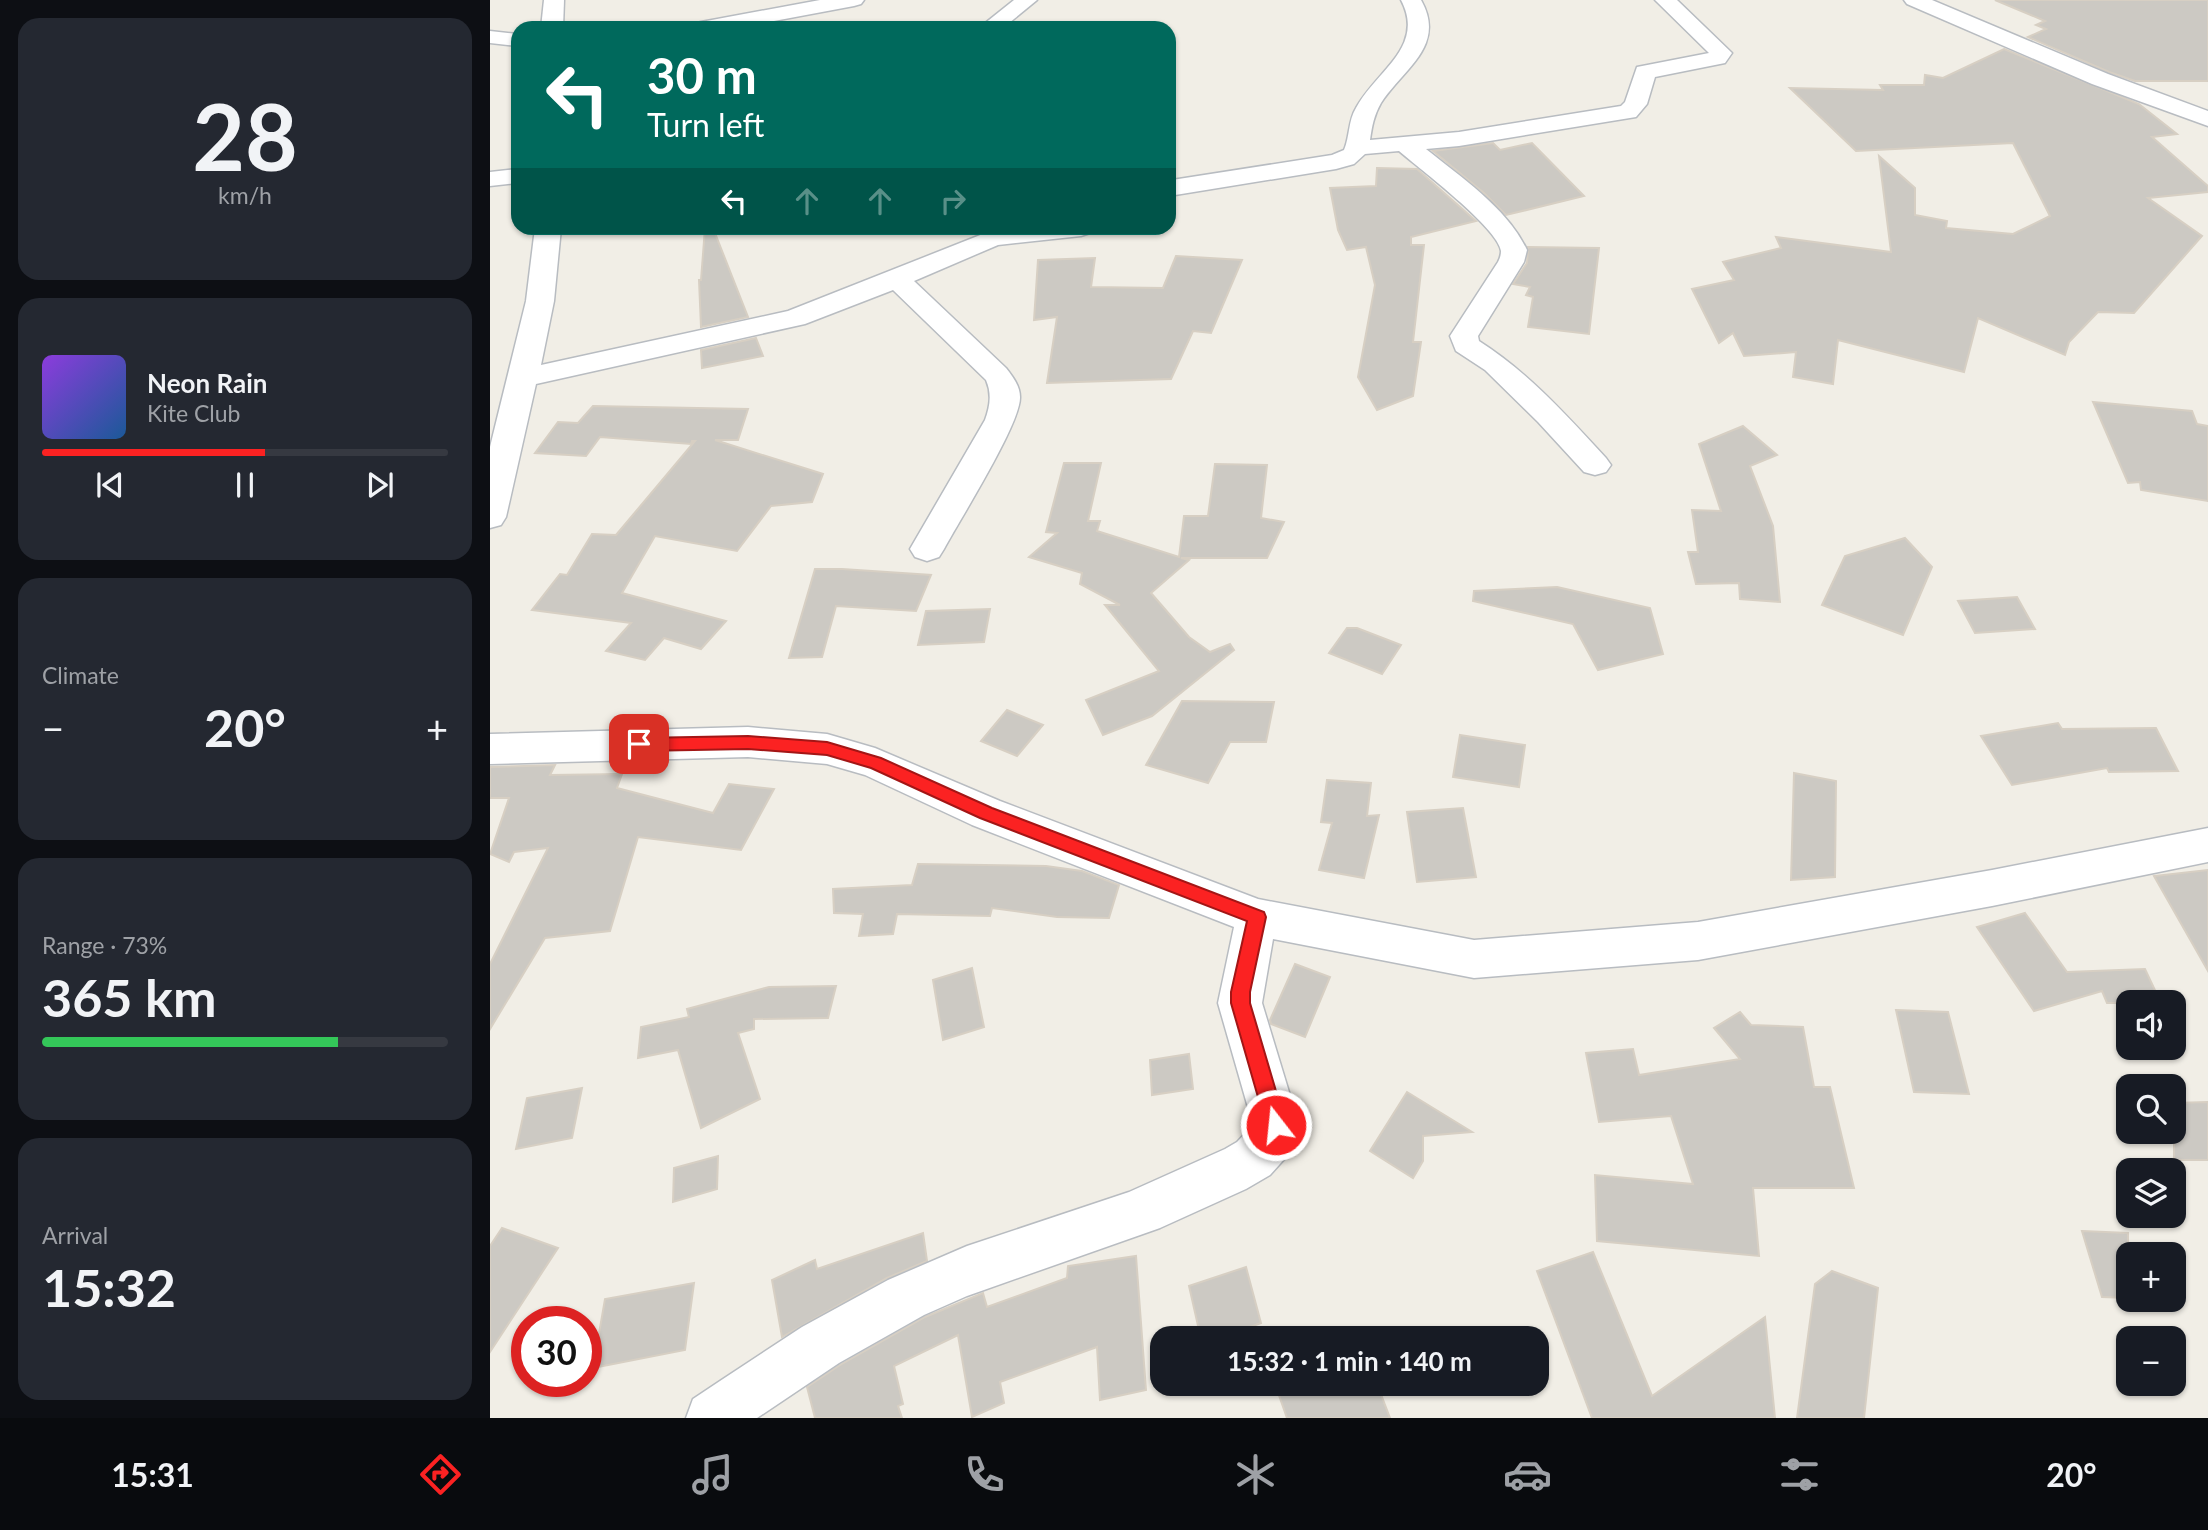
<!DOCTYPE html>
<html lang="en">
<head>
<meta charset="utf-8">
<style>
  :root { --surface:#171b24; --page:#242831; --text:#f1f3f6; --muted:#9ea1a6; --line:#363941; --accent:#fb2222 }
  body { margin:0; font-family:Lato,sans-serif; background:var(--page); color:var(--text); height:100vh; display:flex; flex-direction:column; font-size:26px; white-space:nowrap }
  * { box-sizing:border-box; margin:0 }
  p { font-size:23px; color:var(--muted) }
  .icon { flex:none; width:38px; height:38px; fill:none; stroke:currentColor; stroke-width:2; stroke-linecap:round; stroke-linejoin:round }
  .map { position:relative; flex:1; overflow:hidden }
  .sheet { display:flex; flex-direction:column; gap:18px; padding:18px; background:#0d0f14; width:490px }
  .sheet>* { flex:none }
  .top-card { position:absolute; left:21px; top:21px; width:665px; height:214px; border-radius:21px; box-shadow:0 2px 5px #0004; background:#00695c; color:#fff; overflow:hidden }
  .controls { position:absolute; left:1626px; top:990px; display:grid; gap:14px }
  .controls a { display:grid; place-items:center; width:70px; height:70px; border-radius:14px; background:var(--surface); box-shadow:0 2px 5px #0004; font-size:35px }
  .speed { position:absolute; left:21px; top:1306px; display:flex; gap:14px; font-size:35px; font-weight:700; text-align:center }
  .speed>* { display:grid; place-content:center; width:91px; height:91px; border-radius:50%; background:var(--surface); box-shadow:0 2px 5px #0004; line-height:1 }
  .speed .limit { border:10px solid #d22; background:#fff; color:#111 }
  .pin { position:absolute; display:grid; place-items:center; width:60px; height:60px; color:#fff; margin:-30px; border-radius:14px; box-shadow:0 4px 10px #0006 }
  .me { position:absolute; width:77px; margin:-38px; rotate:344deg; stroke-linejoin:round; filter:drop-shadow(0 0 5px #0008) }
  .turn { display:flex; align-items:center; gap:24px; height:147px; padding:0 21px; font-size:32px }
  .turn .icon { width:91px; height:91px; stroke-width:2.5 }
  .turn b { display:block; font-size:49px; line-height:60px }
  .lanes { display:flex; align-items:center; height:66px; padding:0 21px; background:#0003; justify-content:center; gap:35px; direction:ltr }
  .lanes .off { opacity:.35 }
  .big { font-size:52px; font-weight:700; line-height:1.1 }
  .sheet .tile { flex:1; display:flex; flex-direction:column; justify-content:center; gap:10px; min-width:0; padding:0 24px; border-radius:21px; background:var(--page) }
  .sheet .dial { align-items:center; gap:0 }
  .dial b { font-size:91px; line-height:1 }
  .song { display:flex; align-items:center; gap:21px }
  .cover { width:84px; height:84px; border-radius:10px; background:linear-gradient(135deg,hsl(270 70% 55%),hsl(210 70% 35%)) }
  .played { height:7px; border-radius:4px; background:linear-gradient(90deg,var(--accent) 55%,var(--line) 55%) }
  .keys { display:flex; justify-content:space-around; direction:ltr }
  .heat { display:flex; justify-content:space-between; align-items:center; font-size:38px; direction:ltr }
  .charge { height:10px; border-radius:5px; background:linear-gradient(90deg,#34c759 73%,var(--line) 0) }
  .trip { position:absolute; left:660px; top:1326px; width:399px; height:70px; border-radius:21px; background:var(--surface); box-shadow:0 2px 5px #0004; font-weight:700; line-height:70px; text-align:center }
  .dock { display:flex; height:112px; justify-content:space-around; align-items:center; background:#090b0e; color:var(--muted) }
  .dock .icon { width:49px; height:49px }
  .dock .on { color:var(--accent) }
  .dock b { font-size:32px; color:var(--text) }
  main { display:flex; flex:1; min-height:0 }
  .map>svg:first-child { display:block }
  .building { fill:#ccc9c3; stroke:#d7cfc3; stroke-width:2 }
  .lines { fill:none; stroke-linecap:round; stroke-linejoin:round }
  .street-casing { stroke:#b8bcc1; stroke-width:3 }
  .street { fill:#fff; fill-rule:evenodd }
  .route { fill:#fb2222; stroke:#a31616; stroke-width:2 }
</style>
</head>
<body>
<main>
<section class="sheet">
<div class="tile dial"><b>28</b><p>km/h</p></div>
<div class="tile">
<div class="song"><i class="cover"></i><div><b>Neon Rain</b><p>Kite Club</p></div></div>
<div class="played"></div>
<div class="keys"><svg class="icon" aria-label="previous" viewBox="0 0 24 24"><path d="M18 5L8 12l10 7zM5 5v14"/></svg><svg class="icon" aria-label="pause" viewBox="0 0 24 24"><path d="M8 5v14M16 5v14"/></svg><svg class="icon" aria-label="next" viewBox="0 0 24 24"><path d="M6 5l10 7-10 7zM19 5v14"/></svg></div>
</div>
<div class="tile"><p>Climate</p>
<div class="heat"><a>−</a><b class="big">20°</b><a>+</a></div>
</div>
<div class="tile"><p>Range · 73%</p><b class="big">365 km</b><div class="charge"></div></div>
<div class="tile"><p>Arrival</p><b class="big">15:32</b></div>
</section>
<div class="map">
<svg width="1718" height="1418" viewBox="0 0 1718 1418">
  <rect width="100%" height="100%" fill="#f1eee6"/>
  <!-- building -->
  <g class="building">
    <path d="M1505,0H1718V81H1645L1619,72L1538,37L1556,29L1546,25L1555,21Z"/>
    <path d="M1514,49L1649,104L1687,134L1662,137L1718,186V192L1658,198L1712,236L1644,313L1608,312L1579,342L1575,355L1488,318L1474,372L1348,340L1343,384L1303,377L1306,352L1254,356L1243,333L1229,343L1202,289L1244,280L1233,262L1291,248L1286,237L1401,252L1389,156L1425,188V215L1457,221L1456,228L1523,234L1560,216L1523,143L1366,151L1300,88L1393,90L1390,85H1434L1435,75L1453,78Z"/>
    <path d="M1003,143L1010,150L1042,143L1094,196L1016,215L994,193L943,151Z"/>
    <path d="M887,168L927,169L986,221L921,237V245H934L923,342H931L923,396L887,410L868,377L885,285L876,247L857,250L848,230L840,188L886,186Z"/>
    <path d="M215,228H223L258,317L211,327L209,280H211Z"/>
    <path d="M1038,247L1109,248L1099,334L1038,327L1043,297L1036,295L1040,287L1023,284L1037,263Z"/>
    <path d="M686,256L752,260L721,333L703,331L681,379L557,383L567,317L544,320L548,260L605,258L601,287L673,288Z"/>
    <path d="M266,338L273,356L212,368L211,350Z"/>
    <path d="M1603,402L1702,411L1707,424L1718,426V501L1651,490L1650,482L1638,483Z"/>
    <path d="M103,406L258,409L248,440H225L333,474L322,502L281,506L247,551L165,536L132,593L236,621L211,649L174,638L155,660L116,651L141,623L42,610L70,574L77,575L102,534L126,535L205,441H202L201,444L110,437L96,456L45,453L68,422L88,423Z"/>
    <path d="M1253,426L1287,455L1260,466L1283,526L1290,602L1250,599L1249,583L1206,584L1198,552H1208L1202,510L1231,511L1209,444Z"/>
    <path d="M574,463H611L598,521H610L607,531L689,557L694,516H718L725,464L777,465L771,518L794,522L777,558H691L699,560L661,593L699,637L720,652L740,644L744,650L662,716L613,735L596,700L669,671L615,605H630L590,584L592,573L539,557L567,533L556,532Z"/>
    <path d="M1415,538L1442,567L1413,635L1332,605L1355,556Z"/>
    <path d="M325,569H352L441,575L426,611L346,606L332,657L299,658Z"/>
    <path d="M1067,587L1160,608L1173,654L1108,670L1083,624L983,601L984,591Z"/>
    <path d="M1527,597L1545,629L1485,633L1468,601Z"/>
    <path d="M500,609L494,642L428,645L436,611Z"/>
    <path d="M857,628H867L911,645L892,674L839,653Z"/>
    <path d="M692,701L784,702L776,742H740L718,783L656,765Z"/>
    <path d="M517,710L553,725L527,756L491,741Z"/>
    <path d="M1568,723L1572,729L1666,728L1688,771L1619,772L1617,768L1522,785L1491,736Z"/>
    <path d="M970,735L1035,745L1029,787L963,777Z"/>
    <path d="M65,765L60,775L132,774L127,788L223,813L239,784L284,789L251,850L148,837L120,931L55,938L0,1029V964L58,848L24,852L19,862L0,854L19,798H0V767Z"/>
    <path d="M1304,773L1346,781L1345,877L1301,880Z"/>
    <path d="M837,780L881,783L877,816L889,815L874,878L829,870L842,823L831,822Z"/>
    <path d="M973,808L986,877L927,882L917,812Z"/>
    <path d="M428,864L556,866L592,871L629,885L619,918L567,917L502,908L500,916L407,914L403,934L369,936L373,914L344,913L343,889L422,885Z"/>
    <path d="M1718,870V971L1664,876Z"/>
    <path d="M1535,913L1577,972L1655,969L1671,1003H1617L1612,991L1544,1011L1487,927Z"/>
    <path d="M805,964L840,977L815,1037L781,1024L780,1020Z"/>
    <path d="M482,968L494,1027L453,1040L443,980Z"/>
    <path d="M346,986L338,1018L264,1019V1029L248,1033L270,1099L211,1128L188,1050L148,1058L151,1027L199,1017L197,1009L279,987Z"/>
    <path d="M1406,1010L1458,1012L1479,1094L1424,1092Z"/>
    <path d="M1250,1012L1261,1025L1313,1027L1324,1087H1340L1364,1188H1263L1269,1256L1107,1241L1105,1175L1203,1184L1181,1116L1109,1122L1096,1053L1143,1049L1149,1075L1250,1059L1224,1028Z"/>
    <path d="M699,1054L703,1089L662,1095L660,1060Z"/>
    <path d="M92,1088L82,1138L26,1149L37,1098Z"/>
    <path d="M917,1092L982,1132L933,1136V1161L923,1178L880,1151Z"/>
    <path d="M1718,1102V1160H1684V1103Z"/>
    <path d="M228,1156L227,1189L183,1202L184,1168Z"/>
    <path d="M12,1228L68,1248L0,1352V1246Z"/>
    <path d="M1592,1231L1638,1233V1298L1612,1297Z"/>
    <path d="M433,1233L437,1261L397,1278L292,1337L282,1280L325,1260L327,1269Z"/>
    <path d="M1103,1252L1162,1396L1275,1317L1285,1418H1102L1047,1271Z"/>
    <path d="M646,1256L656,1390L610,1400L607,1347L510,1382L514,1403L482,1417L468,1335L404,1366L413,1404L408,1406L412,1418H325L317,1387L350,1365L435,1317L493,1293L497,1307L577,1278L578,1266Z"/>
    <path d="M756,1267L771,1323L726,1339H711L699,1286Z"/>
    <path d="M1342,1271L1388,1288L1374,1418H1307L1325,1284Z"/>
    <path d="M204,1283L195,1350L103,1368L115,1299Z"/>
    <path d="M785,1384H887L900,1418H797Z"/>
  </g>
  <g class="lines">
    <defs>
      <g id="street">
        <path d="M54,0H74L73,28H51Z"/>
        <path d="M330,0H374L371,4L364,6L246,28H200L204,24L211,22Z"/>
        <path d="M524,0H547L513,28H489Z"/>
        <path d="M911,0H931C957,46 913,69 891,103C884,115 882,126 880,140L969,132L1131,106L1135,102L1147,67L1219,53L1165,0H1187L1242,53L1235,63L1165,77L1157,104L1146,117L969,146L936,149C972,178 1017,208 1037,250L1034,262L988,336L989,341C1038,372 1077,416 1116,458L1121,465L1116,472L1105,475L1094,472L1048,422L995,370L966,351L960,336L1008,262C1010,258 1011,255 1011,251C1008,228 930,169 909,151L875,154L864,164L846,169L679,196V181L682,180L842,155L854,150C860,136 858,121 866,108C886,71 936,47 911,0Z"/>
        <path d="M1414,0H1442L1618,74L1718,111V126L1602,84L1417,4Z"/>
        <path d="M0,31L28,34V46L0,43Z"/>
        <path d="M28,169V183L0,186V172Z"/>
        <path d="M45,228H71L64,301L51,365L298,311L503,230L527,228H604L600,233L591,236L508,245L424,281L516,368C523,377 530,386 530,397C531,423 469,521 454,549L449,557L437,561L425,557L420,549L495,420C500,406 502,394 496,380L403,290L315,324L46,384L16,517L11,525L0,528V447L36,301Z"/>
        <path d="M258,727L337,734L385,748L510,801L768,899L984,940L1208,922L1502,870L1718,828V862L1502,906L1208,960L984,978L783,939L772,1003L809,1125L798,1155L780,1175L756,1189L670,1228L477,1296L434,1315L349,1363L267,1418H196L203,1399L230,1381L312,1327L398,1280L477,1246L639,1192L735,1149L747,1142L763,1125L728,1003L744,927L482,825L375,775L337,764L258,757L0,764V734Z"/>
      </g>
    </defs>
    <!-- street casing -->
    <use href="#street" class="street-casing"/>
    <!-- street -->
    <use href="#street" class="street"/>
  </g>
  <!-- route -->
  <path class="route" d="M258,736L337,742L391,758L502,808L774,912L776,917L760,992V1003L796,1125L793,1132L786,1135L779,1132L776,1125L741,1003V992L757,921L490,818L381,768L337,755L258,749L149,751L143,749L141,744L143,740L149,738Z"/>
</svg>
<div class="controls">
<a><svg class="icon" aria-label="sound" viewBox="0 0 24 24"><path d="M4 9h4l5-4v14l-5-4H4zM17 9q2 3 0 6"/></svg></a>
<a><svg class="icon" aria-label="search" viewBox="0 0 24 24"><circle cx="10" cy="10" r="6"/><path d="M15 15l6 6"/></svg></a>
<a><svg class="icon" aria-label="layers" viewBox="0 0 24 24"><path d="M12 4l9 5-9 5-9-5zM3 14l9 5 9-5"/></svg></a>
<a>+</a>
<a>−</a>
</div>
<div class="speed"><div class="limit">30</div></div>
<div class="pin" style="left:149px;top:744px;background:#d93025"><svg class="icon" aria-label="arrive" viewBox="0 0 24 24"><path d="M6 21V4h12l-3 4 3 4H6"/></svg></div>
<svg class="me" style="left:786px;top:1125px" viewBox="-20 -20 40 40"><circle r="17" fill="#fb2222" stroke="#fff" stroke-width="3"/><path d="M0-11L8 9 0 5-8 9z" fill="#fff"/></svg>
<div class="trip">15:32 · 1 min · 140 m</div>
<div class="top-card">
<div class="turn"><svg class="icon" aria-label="left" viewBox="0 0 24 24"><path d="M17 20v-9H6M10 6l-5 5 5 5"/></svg><div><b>30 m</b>Turn left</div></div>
<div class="lanes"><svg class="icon" aria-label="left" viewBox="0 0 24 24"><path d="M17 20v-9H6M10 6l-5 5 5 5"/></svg><svg class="icon off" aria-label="ahead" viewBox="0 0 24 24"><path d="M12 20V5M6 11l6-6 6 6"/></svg><svg class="icon off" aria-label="ahead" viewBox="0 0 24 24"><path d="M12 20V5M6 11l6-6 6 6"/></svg><svg class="icon off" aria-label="right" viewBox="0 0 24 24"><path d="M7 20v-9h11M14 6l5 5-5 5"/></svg></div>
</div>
</div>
</main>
<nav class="dock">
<b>15:31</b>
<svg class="icon on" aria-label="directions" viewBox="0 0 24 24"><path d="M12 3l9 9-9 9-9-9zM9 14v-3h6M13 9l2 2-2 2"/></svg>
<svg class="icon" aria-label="music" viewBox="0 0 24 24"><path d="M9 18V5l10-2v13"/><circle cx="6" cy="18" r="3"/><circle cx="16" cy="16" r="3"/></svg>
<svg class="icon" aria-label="phone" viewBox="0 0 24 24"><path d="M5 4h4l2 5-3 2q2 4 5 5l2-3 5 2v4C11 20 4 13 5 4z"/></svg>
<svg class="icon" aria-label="climate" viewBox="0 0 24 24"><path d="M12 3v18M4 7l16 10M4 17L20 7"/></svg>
<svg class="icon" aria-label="car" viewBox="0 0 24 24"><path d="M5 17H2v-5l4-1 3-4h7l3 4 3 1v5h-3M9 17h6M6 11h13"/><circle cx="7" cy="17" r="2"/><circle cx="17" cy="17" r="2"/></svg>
<svg class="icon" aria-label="filters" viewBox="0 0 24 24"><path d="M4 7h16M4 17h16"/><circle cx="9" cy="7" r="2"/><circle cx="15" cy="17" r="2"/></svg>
<b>20°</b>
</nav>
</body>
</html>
